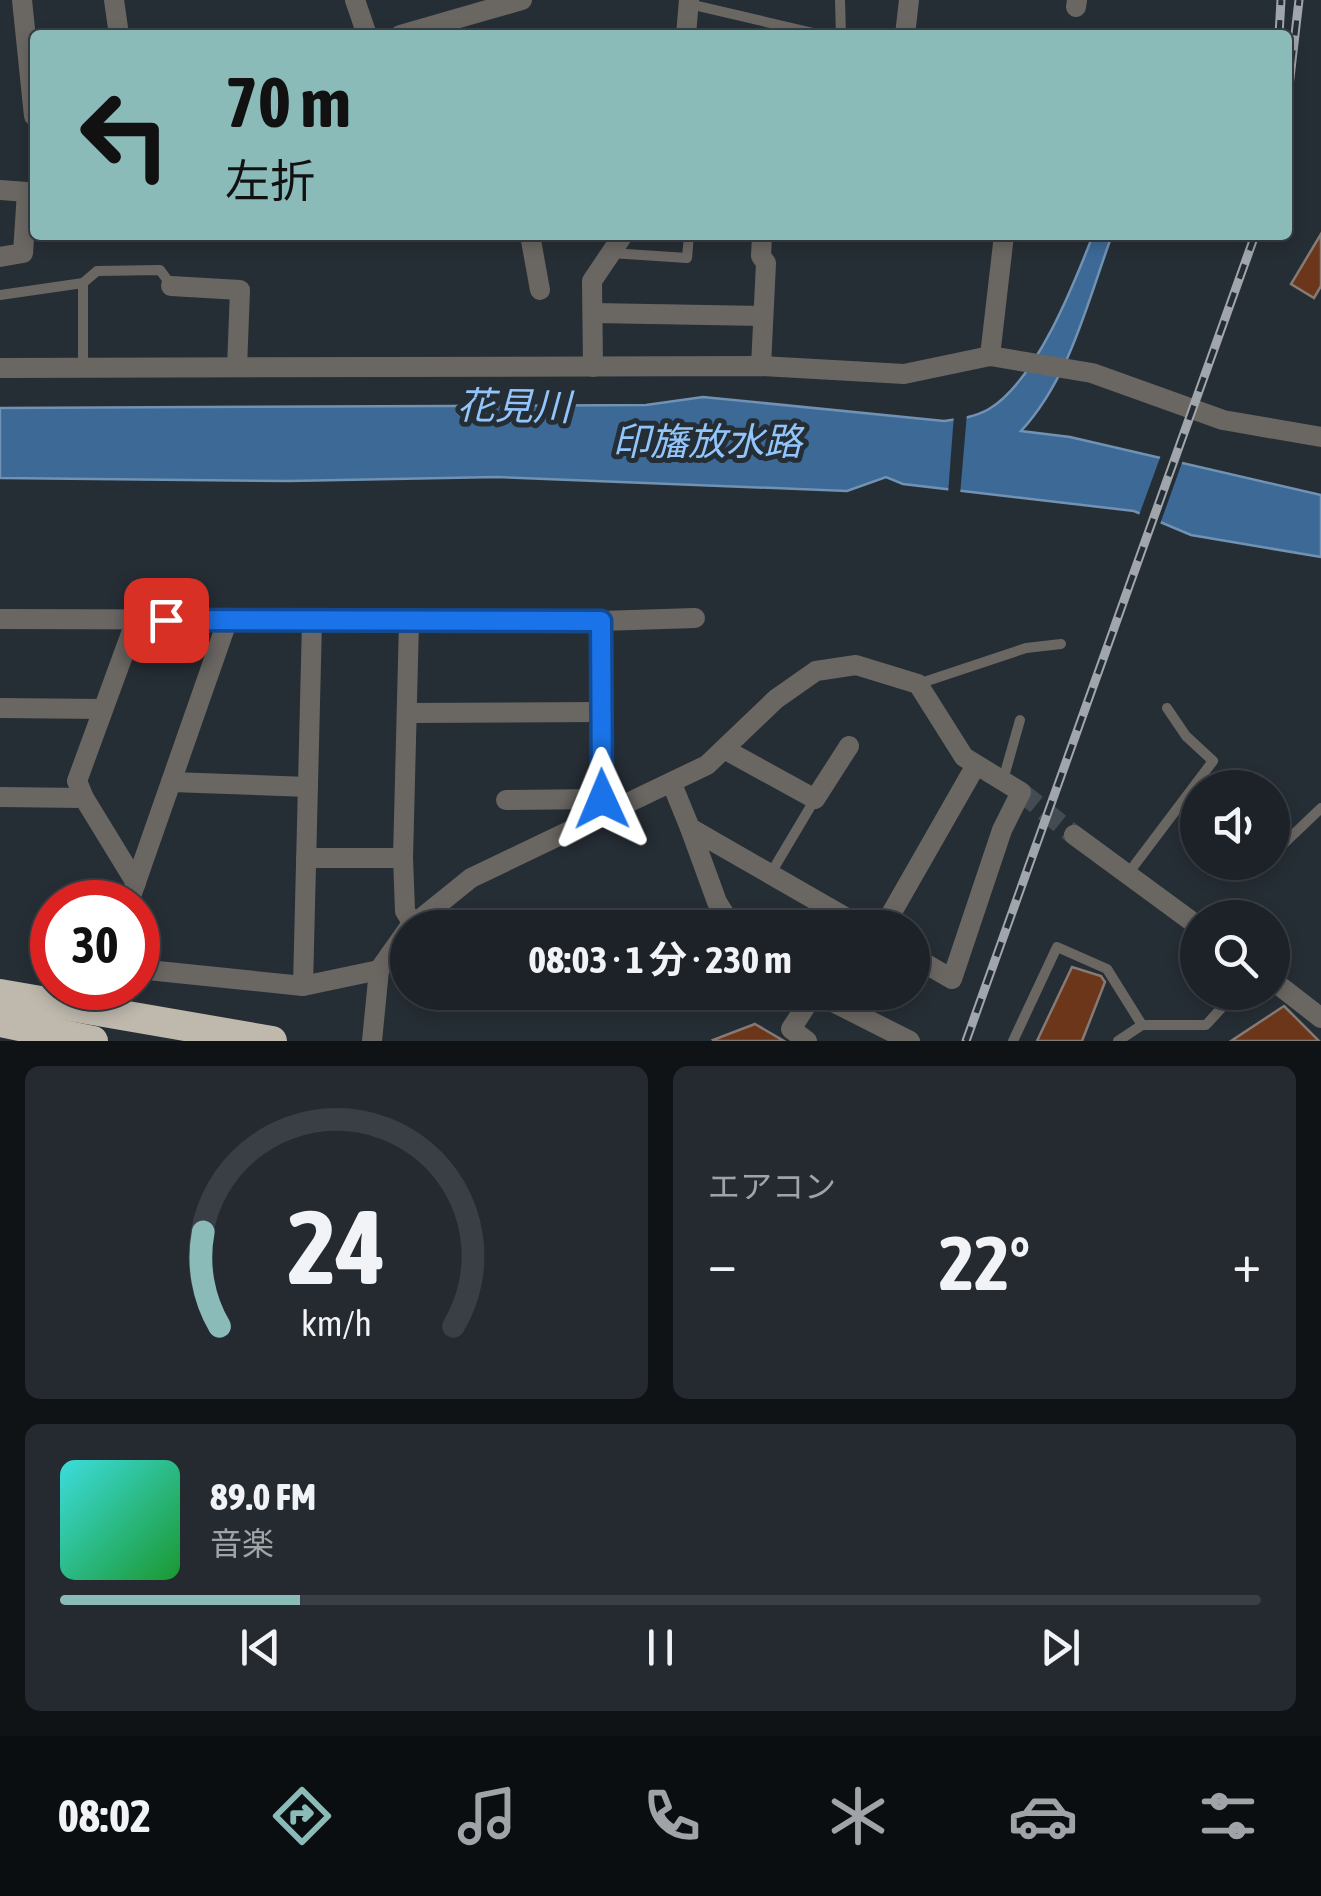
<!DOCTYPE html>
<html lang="ja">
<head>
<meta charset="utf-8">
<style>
  :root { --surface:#1c2228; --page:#252a30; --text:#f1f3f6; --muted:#a0a4a8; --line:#3a3f45; --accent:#8bbbb9 }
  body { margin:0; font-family:"Asap Condensed","Noto Sans JP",sans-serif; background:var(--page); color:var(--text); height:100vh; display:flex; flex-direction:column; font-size:38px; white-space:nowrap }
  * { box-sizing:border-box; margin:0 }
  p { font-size:32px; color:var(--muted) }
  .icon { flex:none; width:55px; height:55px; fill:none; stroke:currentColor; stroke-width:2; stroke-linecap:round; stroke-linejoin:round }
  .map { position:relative; height:1041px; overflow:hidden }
  .panel { display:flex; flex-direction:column; gap:25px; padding:25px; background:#0f1316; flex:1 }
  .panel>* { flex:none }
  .guide { position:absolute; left:30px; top:30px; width:1262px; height:210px; border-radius:10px; box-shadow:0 5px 15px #0003,0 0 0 2px var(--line); background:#8bbbb9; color:#111; overflow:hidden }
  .tools { position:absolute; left:1180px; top:770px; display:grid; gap:20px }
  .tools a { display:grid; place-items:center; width:110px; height:110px; border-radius:50%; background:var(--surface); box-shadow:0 5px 15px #0003,0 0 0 2px var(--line); font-size:50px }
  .speed { position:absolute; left:30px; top:880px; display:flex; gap:20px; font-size:50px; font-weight:700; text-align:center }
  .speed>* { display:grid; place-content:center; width:130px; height:130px; border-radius:50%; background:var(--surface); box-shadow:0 5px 15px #0003,0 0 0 2px var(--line); line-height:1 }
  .speed .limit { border:15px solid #d22; background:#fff; color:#111 }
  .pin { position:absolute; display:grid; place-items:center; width:85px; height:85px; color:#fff; margin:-42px; border-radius:20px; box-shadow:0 5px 15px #0006 }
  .me { position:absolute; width:110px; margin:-55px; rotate:359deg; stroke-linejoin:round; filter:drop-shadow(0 0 8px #0008) }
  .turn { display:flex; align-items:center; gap:35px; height:210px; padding:0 30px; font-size:45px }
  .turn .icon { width:130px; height:130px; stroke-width:2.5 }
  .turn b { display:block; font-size:70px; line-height:85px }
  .big { font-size:75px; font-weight:700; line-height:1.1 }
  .panel .tile { flex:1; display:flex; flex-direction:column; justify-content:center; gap:15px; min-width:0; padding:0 35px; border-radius:15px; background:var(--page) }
  .panel .dial { align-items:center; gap:0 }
  .dial svg { height:260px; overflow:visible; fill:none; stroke:var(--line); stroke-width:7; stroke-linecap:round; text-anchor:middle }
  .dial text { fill:var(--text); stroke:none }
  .song { display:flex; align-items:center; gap:30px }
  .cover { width:120px; height:120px; border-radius:15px; background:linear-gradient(135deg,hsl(180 70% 55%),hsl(130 70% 35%)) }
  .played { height:10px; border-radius:5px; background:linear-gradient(90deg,var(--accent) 20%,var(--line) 20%) }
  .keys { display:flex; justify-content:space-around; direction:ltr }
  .heat { display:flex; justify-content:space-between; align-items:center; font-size:55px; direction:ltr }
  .panel .tiles { flex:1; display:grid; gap:25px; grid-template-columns:1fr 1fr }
  .tile:last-child { grid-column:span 2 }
  .trip { position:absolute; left:390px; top:910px; width:540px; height:100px; border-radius:50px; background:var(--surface); box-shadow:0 5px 15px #0003,0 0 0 2px var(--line); font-weight:700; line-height:100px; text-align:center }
  .dock { display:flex; height:160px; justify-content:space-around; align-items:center; background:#0b0e10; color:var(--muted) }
  .dock .icon { width:70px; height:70px }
  .dock .selected { color:var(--accent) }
  .dock b { font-size:45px; color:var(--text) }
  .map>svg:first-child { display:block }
  .water { fill:#3c6996; stroke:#7192b3; stroke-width:2.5 }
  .pier { fill:#262e35 }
  .building { fill:#6c361a; stroke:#857a74; stroke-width:2.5 }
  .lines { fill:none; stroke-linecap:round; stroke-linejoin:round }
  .street-tunnel { stroke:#444b52; stroke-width:20; stroke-dasharray:20 10; stroke-linecap:butt }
  .lane { stroke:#6a6763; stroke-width:10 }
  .street { stroke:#6a6763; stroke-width:20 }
  .highway { stroke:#beb8ad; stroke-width:30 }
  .rail-casing { stroke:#a0a6ab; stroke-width:9 }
  .rail { stroke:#262e35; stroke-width:5; stroke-dasharray:15; stroke-linecap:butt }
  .route-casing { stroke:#114b97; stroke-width:25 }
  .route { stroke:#1a73e8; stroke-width:18 }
  .labels { text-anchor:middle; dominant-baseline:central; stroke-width:10; stroke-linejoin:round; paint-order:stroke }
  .water-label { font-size:38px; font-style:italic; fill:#91c5fb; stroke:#262e35 }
</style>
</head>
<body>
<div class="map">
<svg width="1321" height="1041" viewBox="0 0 1321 1041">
  <rect width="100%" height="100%" fill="#262e35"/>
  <!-- water -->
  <path class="water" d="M1093,235H1112C1087,303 1070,378 1021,431L1070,437L1321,495V557L1191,535L1134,511L903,484L886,477L847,491L497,477L289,481L0,478V408L646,405L703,397L944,421C960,419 975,417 989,409C1036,381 1074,284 1093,235Z"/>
  <!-- pier -->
  <g class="pier">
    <path d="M967,413L960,495L948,494L954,414Z"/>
    <path d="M1161,455L1183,460L1159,527L1138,518Z"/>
  </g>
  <!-- building -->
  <g class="building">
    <path d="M1321,234V286L1314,298L1291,284Z"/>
    <path d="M1072,967L1101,976L1105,982L1082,1041H1037Z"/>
    <path d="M1284,1006L1319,1041H1231Z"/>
    <path d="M755,1024L784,1041H714L713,1040Z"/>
  </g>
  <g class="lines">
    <!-- street-tunnel -->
    <path class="street-tunnel" d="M1021,792L1074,835"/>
    <!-- lane -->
    <g class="lane">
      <path d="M840,0L841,35"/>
      <path d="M689,4L822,35"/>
      <path d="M611,253L687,258L689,235"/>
      <path d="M0,295L83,283L97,271L160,270L171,285"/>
      <path d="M83,367V283"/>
      <path d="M918,684L1026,648L1061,644"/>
      <path d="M1003,780L1020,720"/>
      <path d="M1272,855L1321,808"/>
      <path d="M1261,866L1264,862"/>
      <path d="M771,873L815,799"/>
      <path d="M1127,875L1213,761L1186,736L1167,708"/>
      <path d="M1013,1041L1057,947L1107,969L1142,1025"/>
      <path d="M1118,1041L1142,1025H1206L1236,992"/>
    </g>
    <!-- street -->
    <g class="street">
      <path d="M22,0L34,116"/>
      <path d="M114,0L119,35"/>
      <path d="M355,0L367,35"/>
      <path d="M1076,7L1077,0"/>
      <path d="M400,35L522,0"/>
      <path d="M686,35L689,0"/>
      <path d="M905,35L909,0"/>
      <path d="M0,190L27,192L23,253L0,257"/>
      <path d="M530,235L540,290"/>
      <path d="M171,286L240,290L237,367"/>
      <path d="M593,313L763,316"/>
      <path d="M990,356L1004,235"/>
      <path d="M761,366L766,263L761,256L762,235"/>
      <path d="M593,367L592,281L623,235"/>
      <path d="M0,368L761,366L904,374L990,356L1092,373L1223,420L1321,437"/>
      <path d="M0,619L601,621L602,816"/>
      <path d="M601,621L695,618"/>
      <path d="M409,622L403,858L405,911L413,924"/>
      <path d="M0,708L102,709"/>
      <path d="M408,713L601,712"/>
      <path d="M724,749L815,799L849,746"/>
      <path d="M171,782L308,787"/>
      <path d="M672,784L690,828L864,928"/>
      <path d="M0,797L84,798L136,883"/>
      <path d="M84,798L77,781L136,620"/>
      <path d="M506,800L602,799"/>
      <path d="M690,828L717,902L733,928"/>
      <path d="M1074,835L1198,926"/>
      <path d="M306,858H403"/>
      <path d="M129,902L227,622"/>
      <path d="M409,928L471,878L707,765L776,699L816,671L856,665L918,684L964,757L1021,792L1002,830L952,979L912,956"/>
      <path d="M883,928L976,765"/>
      <path d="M138,969L303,986L379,970"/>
      <path d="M1272,980L1321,1018"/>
      <path d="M303,986L312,622"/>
      <path d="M813,992L910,1041"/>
      <path d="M90,1012L99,988"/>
      <path d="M372,1041L379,970L408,929"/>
      <path d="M807,1041L791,1029L815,992"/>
    </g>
    <!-- highway -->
    <g class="highway">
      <path d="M0,994L272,1041"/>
      <path d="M0,1022L93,1041"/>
    </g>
    <defs>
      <g id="rail">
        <path d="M1279,35L1281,0"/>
        <path d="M1288,95L1299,0"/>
        <path d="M966,1041L1255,235"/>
      </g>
    </defs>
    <!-- rail casing -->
    <use href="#rail" class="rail-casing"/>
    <!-- rail -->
    <use href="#rail" class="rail"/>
  </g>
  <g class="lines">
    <defs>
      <path id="route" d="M166,620L601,621L602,799"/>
    </defs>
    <!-- route casing -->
    <use href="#route" class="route-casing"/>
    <!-- route -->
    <use href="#route" class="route"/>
  </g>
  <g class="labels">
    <!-- water labels -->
    <g class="water-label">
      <text transform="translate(514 406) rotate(1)">花見川</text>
      <text x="707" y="441">印旛放水路</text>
    </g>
  </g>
</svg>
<div class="tools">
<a><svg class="icon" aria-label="sound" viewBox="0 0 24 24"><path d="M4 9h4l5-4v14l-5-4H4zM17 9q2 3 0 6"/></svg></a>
<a><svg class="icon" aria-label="search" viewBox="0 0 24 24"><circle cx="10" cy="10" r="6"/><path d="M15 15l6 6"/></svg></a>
</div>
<div class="speed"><div class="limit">30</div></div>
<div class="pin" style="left:166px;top:620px;background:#d93025"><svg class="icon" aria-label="arrive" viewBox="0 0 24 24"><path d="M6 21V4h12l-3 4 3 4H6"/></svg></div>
<svg class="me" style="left:602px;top:799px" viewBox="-20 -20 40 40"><path d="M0-17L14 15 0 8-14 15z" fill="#1a73e8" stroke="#fff" stroke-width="4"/></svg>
<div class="trip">08:03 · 1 分 · 230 m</div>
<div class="guide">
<div class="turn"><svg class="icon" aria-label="left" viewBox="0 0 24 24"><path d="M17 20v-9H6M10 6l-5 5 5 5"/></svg><div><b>70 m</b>左折</div></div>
</div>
</div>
<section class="panel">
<div class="tiles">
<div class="tile dial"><svg viewBox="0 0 100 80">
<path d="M14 69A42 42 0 1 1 86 69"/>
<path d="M14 69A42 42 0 0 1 9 40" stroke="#8bbbb9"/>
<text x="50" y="56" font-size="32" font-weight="700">24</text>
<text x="50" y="72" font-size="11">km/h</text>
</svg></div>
<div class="tile"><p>エアコン</p>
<div class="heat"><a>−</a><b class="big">22°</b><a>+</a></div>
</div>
<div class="tile">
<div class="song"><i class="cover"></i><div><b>89.0 FM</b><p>音楽</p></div></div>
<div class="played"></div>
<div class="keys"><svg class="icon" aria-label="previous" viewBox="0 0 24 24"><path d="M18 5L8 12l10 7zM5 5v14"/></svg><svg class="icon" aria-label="pause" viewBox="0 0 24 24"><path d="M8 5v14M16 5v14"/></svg><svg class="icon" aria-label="next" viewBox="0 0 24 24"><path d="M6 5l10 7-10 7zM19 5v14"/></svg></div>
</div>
</div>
</section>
<nav class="dock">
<b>08:02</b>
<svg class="icon selected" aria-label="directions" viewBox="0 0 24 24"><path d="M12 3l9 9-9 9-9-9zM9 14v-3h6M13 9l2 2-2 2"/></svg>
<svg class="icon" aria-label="music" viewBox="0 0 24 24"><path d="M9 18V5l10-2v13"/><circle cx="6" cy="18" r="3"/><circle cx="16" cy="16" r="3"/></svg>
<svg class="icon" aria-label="phone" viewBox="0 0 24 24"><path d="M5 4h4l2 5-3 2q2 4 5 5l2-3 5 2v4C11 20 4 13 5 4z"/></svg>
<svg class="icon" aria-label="climate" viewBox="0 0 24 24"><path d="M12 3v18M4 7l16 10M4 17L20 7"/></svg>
<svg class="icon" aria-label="car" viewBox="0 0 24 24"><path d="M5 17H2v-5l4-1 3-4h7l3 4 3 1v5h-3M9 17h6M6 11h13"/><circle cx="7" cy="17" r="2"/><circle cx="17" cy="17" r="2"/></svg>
<svg class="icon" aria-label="filters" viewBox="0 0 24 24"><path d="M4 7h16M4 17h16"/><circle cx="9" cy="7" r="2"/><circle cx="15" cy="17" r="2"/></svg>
</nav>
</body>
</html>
